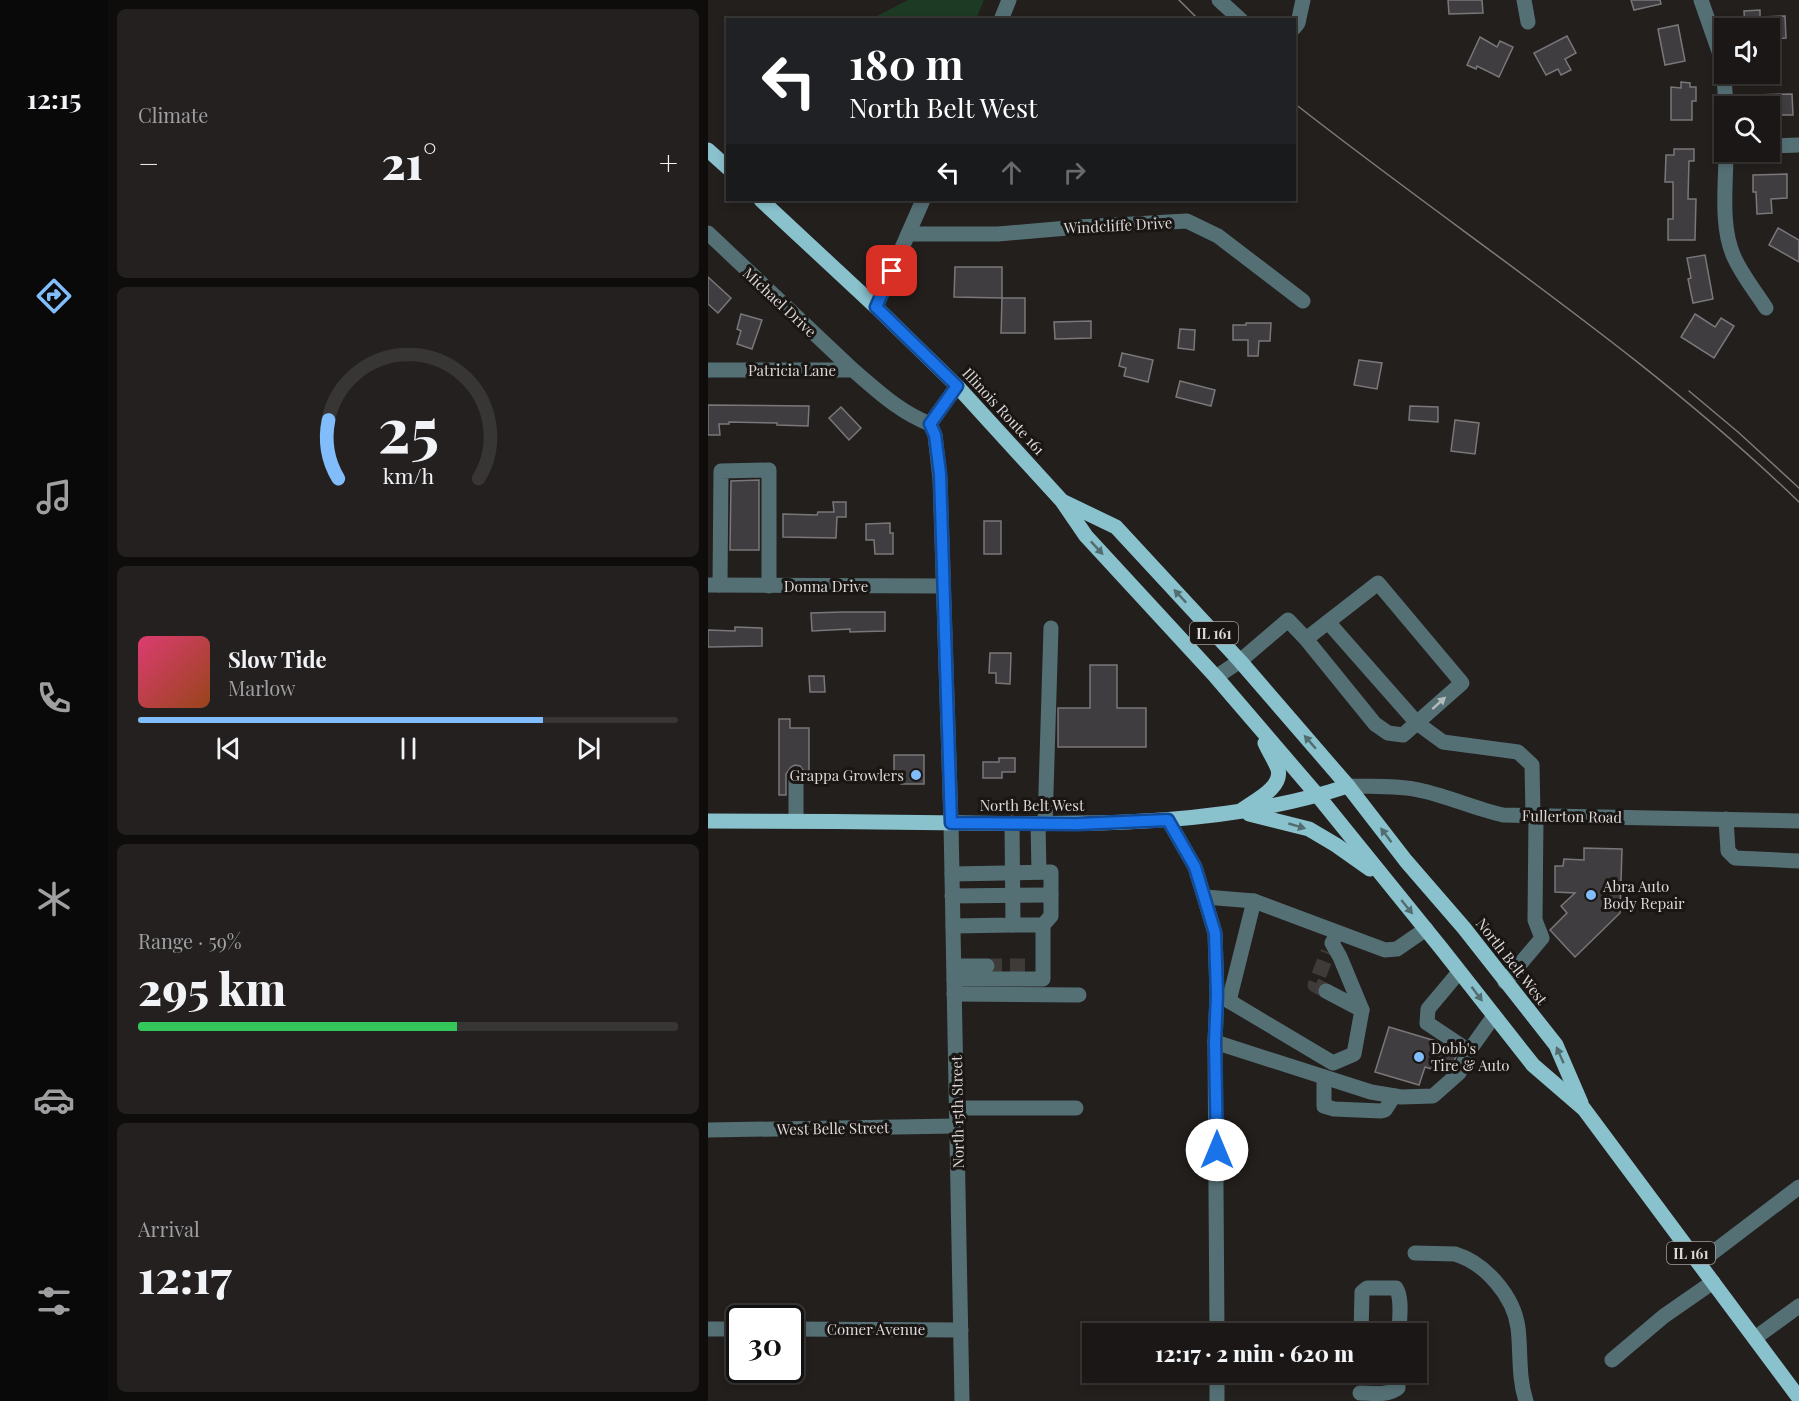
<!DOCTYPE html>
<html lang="en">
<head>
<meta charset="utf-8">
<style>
  :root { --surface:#1a1716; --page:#23201f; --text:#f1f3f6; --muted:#9f9fa1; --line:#383635; --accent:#80bdfa }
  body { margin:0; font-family:"Playfair Display",serif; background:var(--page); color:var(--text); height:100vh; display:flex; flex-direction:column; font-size:22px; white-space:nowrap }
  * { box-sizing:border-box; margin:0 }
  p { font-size:20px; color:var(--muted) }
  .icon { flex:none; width:33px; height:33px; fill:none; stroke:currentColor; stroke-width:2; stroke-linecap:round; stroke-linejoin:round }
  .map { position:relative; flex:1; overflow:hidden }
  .side { display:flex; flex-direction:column; gap:9px; padding:9px; background:#0e0d0c; width:600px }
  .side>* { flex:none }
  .banner { position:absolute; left:18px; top:18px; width:570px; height:183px; border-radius:0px; box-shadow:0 3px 9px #0003,0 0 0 2px var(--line); background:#202124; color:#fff; overflow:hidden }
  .tools { position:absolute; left:1006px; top:18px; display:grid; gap:12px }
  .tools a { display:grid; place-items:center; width:66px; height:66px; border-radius:0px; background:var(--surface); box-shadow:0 3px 9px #0003,0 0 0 2px var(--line); font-size:30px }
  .speed { position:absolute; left:18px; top:1305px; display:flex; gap:12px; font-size:30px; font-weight:700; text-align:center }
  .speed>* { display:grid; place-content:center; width:78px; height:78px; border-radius:50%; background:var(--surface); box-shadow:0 3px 9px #0003,0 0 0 2px var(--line); line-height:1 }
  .speed .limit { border:3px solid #111; border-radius:9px; background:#fff; color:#111 }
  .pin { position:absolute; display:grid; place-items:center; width:51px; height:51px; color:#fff; margin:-26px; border-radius:12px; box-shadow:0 3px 9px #0006 }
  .me { position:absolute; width:66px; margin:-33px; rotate:0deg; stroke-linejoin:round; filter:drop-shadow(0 0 4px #0008) }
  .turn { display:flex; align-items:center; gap:21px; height:126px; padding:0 24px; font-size:27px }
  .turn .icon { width:78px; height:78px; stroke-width:2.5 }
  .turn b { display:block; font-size:42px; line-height:51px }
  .lanes { display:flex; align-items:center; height:57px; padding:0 24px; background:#0003; justify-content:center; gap:30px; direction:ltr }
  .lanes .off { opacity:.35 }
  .big { font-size:45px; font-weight:800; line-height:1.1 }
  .side .tile { flex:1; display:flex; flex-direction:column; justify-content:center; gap:9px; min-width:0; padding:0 21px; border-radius:9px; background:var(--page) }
  .side .dial { align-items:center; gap:0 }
  .dial svg { height:156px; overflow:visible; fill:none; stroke:var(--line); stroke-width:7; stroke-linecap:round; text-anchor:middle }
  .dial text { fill:var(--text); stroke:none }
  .song { display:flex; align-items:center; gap:18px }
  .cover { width:72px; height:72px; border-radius:9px; background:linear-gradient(135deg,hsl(340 70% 55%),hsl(20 70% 35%)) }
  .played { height:6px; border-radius:3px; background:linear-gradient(90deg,var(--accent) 75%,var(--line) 75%) }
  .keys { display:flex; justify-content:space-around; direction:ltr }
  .heat { display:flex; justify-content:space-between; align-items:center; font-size:33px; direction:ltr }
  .charge { height:9px; border-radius:4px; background:linear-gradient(90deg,#34c759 59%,var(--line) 0) }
  .trip { position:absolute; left:374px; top:1323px; width:345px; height:60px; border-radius:0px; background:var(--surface); box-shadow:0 3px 9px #0003,0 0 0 2px var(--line); font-weight:800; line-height:60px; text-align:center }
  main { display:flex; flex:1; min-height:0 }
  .menu { display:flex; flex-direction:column; width:108px; justify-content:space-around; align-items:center; background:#0a0909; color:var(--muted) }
  .menu .icon { width:42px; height:42px }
  .menu .on { color:var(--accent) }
  .menu b { font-size:27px; color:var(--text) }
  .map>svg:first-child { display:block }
  .green { fill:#1c3a24 }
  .building { fill:#403d40; stroke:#79777a; stroke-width:1.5 }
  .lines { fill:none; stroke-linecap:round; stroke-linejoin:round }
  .minor-tunnel { stroke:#3f3b39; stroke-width:15; stroke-dasharray:15 8; stroke-linecap:butt }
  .minor { stroke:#557075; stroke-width:15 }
  .major { stroke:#89c1cc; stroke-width:15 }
  .tram { stroke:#7e7b79; stroke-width:1.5 }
  .oneway { fill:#526c70 }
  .oneway2 { fill:#b4baba }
  .route-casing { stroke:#114b97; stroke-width:15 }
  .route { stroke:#1a73e8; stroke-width:10 }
  .poi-dot { fill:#80bdfa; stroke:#1a1614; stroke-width:2 }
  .labels { text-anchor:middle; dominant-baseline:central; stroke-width:6; stroke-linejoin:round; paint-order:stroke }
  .shield { fill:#1a1614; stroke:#a29e9d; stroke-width:1.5 }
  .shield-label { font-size:14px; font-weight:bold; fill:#dcd9d8 }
  .street-label { font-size:15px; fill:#dcd9d8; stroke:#1a1614 }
  .poi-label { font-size:15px; fill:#dcd9d8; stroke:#1a1614; text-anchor:start }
</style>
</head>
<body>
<main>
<nav class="menu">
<b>12:15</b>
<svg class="icon on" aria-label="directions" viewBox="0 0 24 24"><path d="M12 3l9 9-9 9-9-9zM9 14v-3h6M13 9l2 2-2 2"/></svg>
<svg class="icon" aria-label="music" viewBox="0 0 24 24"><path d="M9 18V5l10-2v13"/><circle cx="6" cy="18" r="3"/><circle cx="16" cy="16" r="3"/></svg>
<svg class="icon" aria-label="phone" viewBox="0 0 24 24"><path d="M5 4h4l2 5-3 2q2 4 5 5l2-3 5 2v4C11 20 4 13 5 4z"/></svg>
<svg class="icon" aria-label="climate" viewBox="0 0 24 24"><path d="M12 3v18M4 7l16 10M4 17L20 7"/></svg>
<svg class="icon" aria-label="car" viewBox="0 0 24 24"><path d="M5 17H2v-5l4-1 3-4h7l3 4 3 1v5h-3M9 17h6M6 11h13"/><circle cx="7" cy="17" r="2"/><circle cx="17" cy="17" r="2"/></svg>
<svg class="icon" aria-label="filters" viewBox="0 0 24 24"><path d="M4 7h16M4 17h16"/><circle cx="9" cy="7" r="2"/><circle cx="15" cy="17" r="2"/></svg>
</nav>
<section class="side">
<div class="tile"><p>Climate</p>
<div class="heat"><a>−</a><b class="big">21°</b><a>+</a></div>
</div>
<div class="tile dial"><svg viewBox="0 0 100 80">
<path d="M14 69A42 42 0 1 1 86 69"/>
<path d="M14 69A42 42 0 0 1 9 39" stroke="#80bdfa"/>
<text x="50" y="56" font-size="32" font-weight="700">25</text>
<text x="50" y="72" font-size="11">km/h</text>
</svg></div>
<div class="tile">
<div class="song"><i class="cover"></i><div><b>Slow Tide</b><p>Marlow</p></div></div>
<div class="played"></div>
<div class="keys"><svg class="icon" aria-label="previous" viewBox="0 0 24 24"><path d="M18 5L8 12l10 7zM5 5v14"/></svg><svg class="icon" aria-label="pause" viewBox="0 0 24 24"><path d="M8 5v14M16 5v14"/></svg><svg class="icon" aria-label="next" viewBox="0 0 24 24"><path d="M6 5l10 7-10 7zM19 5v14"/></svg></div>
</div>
<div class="tile"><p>Range · 59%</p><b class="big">295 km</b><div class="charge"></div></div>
<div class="tile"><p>Arrival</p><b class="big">12:17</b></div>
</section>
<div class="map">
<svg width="1091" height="1401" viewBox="0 0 1091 1401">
  <rect width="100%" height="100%" fill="#231f1d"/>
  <!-- green -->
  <path class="green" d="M200,0H276L268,19H163Z"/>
  <!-- building -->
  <g class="building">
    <path d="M740,0H774L775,13L741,14Z"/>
    <path d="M923,0H952L953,4L926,10Z"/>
    <path d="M1052,10V17L1077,16L1078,38L1062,39V28H1037L1036,11Z"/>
    <path d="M970,25L977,61L957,65L950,29Z"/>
    <path d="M859,36L868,53L857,59L863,70L853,75L850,69L838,75L826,53Z"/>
    <path d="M772,37L789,47L792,41L805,47L791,77L769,66L768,69L759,65Z"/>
    <path d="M973,82L982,83V87H988V101H984V120H963V87L973,88Z"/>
    <path d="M1084,94L1085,115H1062V106H1045V95Z"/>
    <path d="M966,149H986V161H981L980,199H988L987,240H960V219H965V182H957L958,155H966Z"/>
    <path d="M1079,174V198L1063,199L1064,213L1049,214L1048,192H1045V175Z"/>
    <path d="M1070,228L1091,240V262L1061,245Z"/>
    <path d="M997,255L1005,299L985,303L980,279L983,278L979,258Z"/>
    <path d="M247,267H294V298H317V333H293L294,298L246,297Z"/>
    <path d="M0,277L23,298L10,313L0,304Z"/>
    <path d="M33,314L54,320L44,349L29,344L33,331L29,329Z"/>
    <path d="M987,314L1007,327L1013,318L1026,326L1006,358L973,337Z"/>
    <path d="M383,321V338L347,339L346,322Z"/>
    <path d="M538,323H563L562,341H551L550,356H540V340H525V325H538Z"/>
    <path d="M472,329L487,330L486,350L470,348Z"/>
    <path d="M414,353L445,360L440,382L416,376L418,368L411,366Z"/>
    <path d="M651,360L674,363L669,389L646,385Z"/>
    <path d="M472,381L507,390L503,406L468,397Z"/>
    <path d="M0,405L101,406L100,426L69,425V423L21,422V424H11L12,435H0Z"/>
    <path d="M702,406L730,407V422L701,420Z"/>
    <path d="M133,407L153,428L141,440L121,418Z"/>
    <path d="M747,420L771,423L767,454L743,451Z"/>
    <path d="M51,480V550H22L23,481Z"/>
    <path d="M125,502H138V517H129L128,538L75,537V514L109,515L110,512H126Z"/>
    <rect x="276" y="521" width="17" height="33"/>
    <path d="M182,523V533H185V554H167L166,540H158V524Z"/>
    <path d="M134,612H177V631L142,632V629L104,631L103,613Z"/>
    <path d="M27,627L54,628V646L0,647V630L27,631Z"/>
    <path d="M282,653H303L302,684L288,683V673H281Z"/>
    <path d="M382,665H409V708H438V747H350V708H382Z"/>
    <path d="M101,676H116L117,692H102Z"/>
    <path d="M71,719H82V728H101V773H97L92,766L87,765L83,767L78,774V795H71Z"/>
    <path d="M186,755H216V784H193V774H186Z"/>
    <path d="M291,758H307V772H294V778H275V762H291Z"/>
    <path d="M876,848L914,849L912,913L867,957L842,930L859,913L853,906L867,893L847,892V866H855L856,859L876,860Z"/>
    <path d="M681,1027L731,1042L749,1055L743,1067L736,1073L717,1067L711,1085L667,1072Z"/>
  </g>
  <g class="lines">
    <!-- minor-tunnel -->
    <g class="minor-tunnel">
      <path d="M279,966H324"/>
      <path d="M618,991L607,985L620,952"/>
    </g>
    <!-- minor -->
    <g class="minor">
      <path d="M511,0L533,20"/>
      <path d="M816,0L820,22"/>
      <path d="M993,0L1015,63L1018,106"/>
      <path d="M293,20L301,0"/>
      <path d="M586,28L590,23L595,0"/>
      <path d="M1062,146L1091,145"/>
      <path d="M1018,152C1018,185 1012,226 1026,257C1034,275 1047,291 1058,308"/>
      <path d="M0,233L145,370"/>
      <path d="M200,234H290L371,227L479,221L510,236L595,301"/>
      <path d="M168,307L215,200"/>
      <path d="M0,370H145C171,392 190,411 222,424"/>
      <path d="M249,386L222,424L227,435L232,479L243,823L254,1401"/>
      <path d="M0,585L235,586"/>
      <path d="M12,585L13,471L61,470V586"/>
      <path d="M620,622L709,723L735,742L810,752L824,765L825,817"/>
      <path d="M508,677L532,661L580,620L598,639L670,583L754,683L695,735L680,733L667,724L598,639"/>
      <path d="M640,786C665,787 691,785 715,791C742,797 768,809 795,815L1091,821"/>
      <path d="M1018,819L1020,851L1027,858L1091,861"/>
      <path d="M460,820L487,867L507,933L509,994L507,1042L509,1334"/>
      <path d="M88,821V775"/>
      <path d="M330,824L331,872"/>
      <path d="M337,824L343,628"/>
      <path d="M244,874L343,872V916L335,925"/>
      <path d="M244,896L343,895"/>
      <path d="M497,897L546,901L677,950L689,949L718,929"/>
      <path d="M245,926L305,925L304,823"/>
      <path d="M246,966H279"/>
      <path d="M751,972L720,1009L719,1023L761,1051"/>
      <path d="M246,979H335V925H305"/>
      <path d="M797,982L834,938L827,920L828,817"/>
      <path d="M618,991L654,1010"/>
      <path d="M246,994L371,995"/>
      <path d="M514,997L521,1001L546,901"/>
      <path d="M521,1001L625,1063L646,1054L654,1010L632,957L624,943L629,933"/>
      <path d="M507,1042L663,1092L693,1097L725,1096L751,1073L761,1051L786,1016"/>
      <path d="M616,1077V1106L626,1109L673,1111L677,1110L686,1096"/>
      <path d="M249,1108H368"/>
      <path d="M0,1130L249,1126"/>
      <path d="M707,1253L747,1254C777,1263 806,1296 810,1328C813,1352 810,1377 818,1401"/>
      <path d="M991,1263L1091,1187"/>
      <path d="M0,1329H32"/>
      <path d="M82,1329L253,1330"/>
      <path d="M653,1334L654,1292L659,1288H688C695,1299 691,1320 691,1334"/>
      <path d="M1047,1338L1091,1306"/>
      <path d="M904,1360L956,1316L1005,1282"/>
      <path d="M509,1372V1401"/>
      <path d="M576,1372L652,1373"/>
      <path d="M652,1393C664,1393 680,1396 690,1388V1372"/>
    </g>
    <!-- major -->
    <g class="major">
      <path d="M0,150L20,168"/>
      <path d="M53,200L168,307L249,386L354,501L378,536L508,677L610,796L733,948L825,1065L876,1109L1091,1398"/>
      <path d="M356,502L408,527L532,661L640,786L698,861L756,928L848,1045L873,1103"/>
      <path d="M534,810C546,801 575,788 570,769C567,761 561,752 557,743"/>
      <path d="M541,814L601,829L628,845L662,869"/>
      <path d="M0,821C85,821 169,822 254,823C384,824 516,827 640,786"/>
    </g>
    <!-- tram -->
    <g class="tram">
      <path d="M471,0L491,20"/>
      <path d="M586,103C755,236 937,353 1091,502"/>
      <path d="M981,391L1030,432L1091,488"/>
    </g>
  </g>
  <!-- one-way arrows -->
  <defs><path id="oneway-solid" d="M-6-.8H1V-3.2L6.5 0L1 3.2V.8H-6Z" transform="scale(1.5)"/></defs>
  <g class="oneway">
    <use href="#oneway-solid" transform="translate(389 548) rotate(47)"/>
    <use href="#oneway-solid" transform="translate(472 596) rotate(-133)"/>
    <use href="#oneway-solid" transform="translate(602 742) rotate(-131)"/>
    <use href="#oneway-solid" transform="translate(589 826) rotate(16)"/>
    <use href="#oneway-solid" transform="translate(678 835) rotate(-127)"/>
    <use href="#oneway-solid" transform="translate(699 907) rotate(51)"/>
    <use href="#oneway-solid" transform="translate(769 994) rotate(53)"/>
    <use href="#oneway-solid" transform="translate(852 1055) rotate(-114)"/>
  </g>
  <use class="oneway2" href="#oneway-solid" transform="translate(731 703) rotate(-42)"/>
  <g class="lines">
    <defs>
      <path id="route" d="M184,271L168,307L249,386L222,424L227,435L232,474L243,823L369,824L460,820L487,867L507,933L509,994L507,1042L509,1150"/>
    </defs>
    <!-- route casing -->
    <use href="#route" class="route-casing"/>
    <!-- route -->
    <use href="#route" class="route"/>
  </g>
  <!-- markers -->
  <g class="poi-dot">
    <circle cx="208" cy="775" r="6"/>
    <circle cx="883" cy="895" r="6"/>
    <circle cx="711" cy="1057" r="6"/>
  </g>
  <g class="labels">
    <!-- shield labels -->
    <g class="shield">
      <rect x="482" y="622" width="48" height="22" rx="4.5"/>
      <rect x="959" y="1242" width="48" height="22" rx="4.5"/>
    </g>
    <g class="shield-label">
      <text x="506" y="633">IL 161</text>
      <text x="983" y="1253">IL 161</text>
    </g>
    <!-- street labels -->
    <g class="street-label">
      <text transform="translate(410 225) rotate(-3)">Windcliffe Drive</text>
      <text transform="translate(72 302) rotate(43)">Michael Drive</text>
      <text x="84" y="370">Patricia Lane</text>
      <text transform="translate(296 411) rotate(47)">Illinois Route 161</text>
      <text x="118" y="586">Donna Drive</text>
      <text x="324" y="805">North Belt West</text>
      <text transform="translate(864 816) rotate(1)">Fullerton Road</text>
      <text transform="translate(804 961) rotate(52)">North Belt West</text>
      <text transform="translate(249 1112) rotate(-91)">North 15th Street</text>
      <text transform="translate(125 1128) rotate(-1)">West Belle Street</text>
      <text x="168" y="1329">Comer Avenue</text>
    </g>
    <!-- poi labels -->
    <g class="poi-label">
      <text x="196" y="775" text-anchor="end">Grappa Growlers</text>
      <text x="895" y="886">Abra Auto<tspan x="895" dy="17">Body Repair</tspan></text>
      <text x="723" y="1048">Dobb's<tspan x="723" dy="17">Tire &amp; Auto</tspan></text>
    </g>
  </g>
</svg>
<div class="tools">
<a><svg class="icon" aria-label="sound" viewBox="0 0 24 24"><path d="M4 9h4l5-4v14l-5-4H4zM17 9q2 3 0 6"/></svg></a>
<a><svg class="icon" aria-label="search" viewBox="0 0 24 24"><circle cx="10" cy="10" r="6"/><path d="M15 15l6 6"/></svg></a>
</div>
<div class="speed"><div class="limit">30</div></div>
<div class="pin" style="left:184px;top:271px;background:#d93025"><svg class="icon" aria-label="arrive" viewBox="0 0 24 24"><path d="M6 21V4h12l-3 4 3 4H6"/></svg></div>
<svg class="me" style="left:509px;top:1150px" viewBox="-20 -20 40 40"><circle r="19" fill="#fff"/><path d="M0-13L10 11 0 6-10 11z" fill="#1a73e8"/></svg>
<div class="trip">12:17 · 2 min · 620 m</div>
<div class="banner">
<div class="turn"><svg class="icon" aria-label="left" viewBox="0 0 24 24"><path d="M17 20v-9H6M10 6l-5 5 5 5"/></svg><div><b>180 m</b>North Belt West</div></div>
<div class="lanes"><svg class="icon" aria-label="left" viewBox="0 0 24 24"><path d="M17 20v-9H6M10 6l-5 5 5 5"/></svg><svg class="icon off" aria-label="ahead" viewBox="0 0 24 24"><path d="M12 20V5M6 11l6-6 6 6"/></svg><svg class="icon off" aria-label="right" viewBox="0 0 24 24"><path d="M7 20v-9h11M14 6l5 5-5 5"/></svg></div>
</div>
</div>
</main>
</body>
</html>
